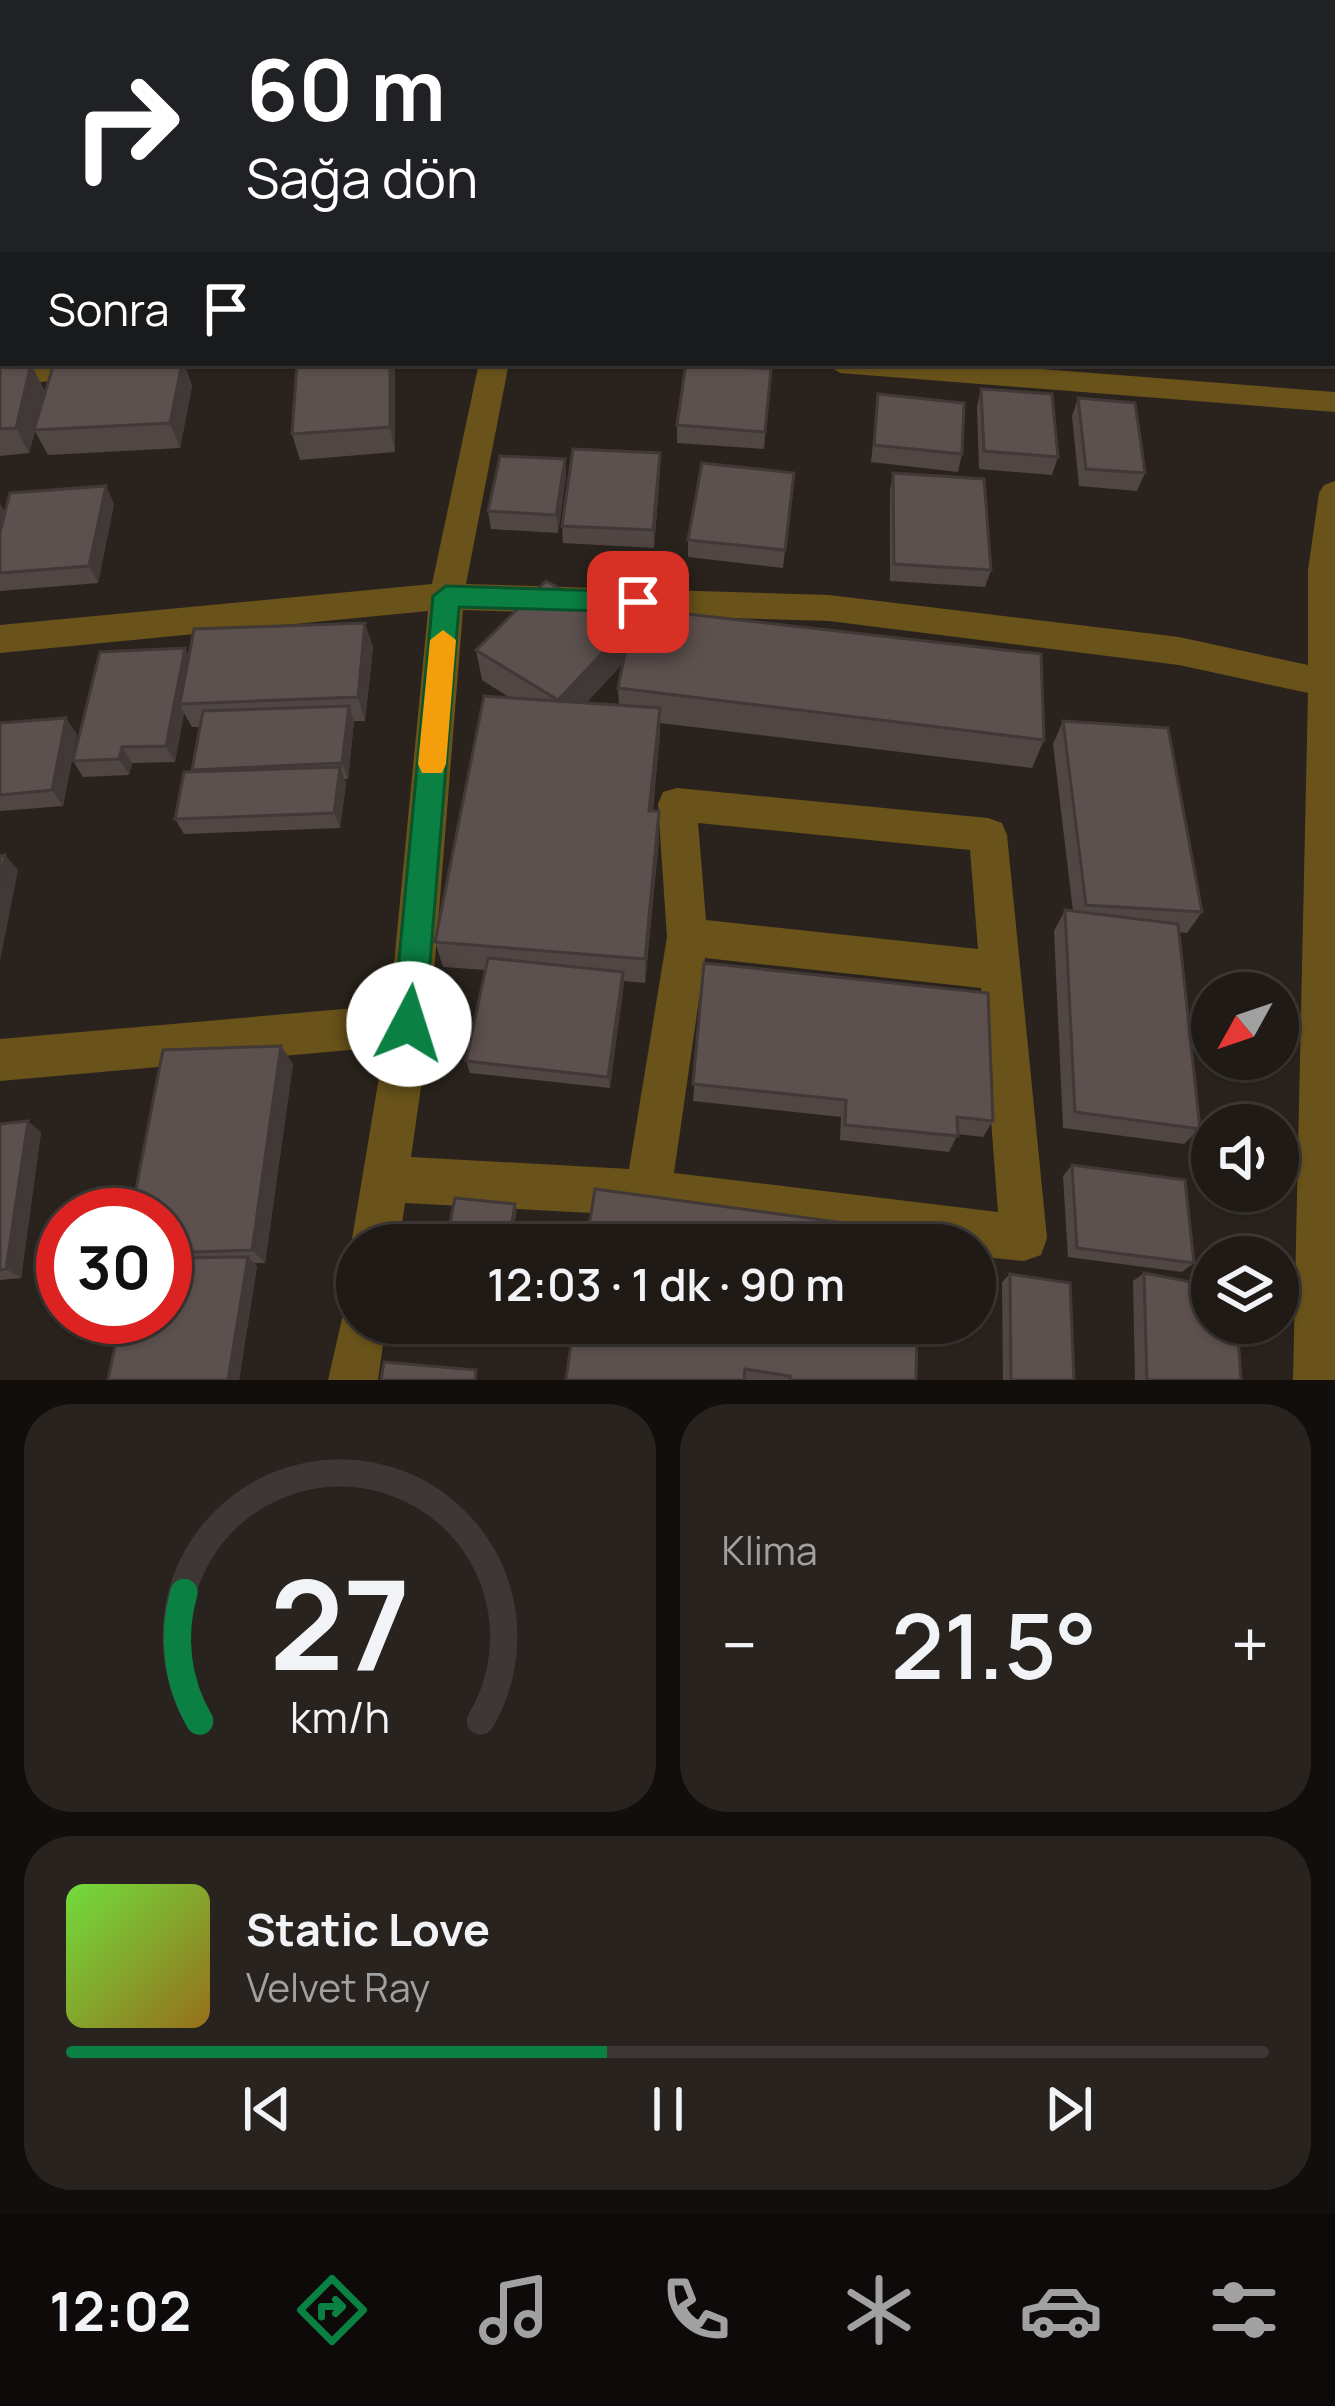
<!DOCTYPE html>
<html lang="tr">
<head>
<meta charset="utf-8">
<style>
  :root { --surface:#201a16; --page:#28231f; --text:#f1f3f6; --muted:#a2a1a1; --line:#3d3835; --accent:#0b8043 }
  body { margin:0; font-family:Manrope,sans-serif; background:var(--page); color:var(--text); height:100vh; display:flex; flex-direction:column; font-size:45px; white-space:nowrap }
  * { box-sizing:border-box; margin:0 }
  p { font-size:39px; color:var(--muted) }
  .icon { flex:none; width:66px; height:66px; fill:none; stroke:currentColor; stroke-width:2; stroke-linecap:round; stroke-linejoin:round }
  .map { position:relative; height:1380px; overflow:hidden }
  .details { display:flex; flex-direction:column; gap:24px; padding:24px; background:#120e0c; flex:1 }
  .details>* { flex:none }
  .banner { position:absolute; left:0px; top:0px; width:1335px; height:366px; box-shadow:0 3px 9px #0004,0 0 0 3px var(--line); background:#202124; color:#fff; overflow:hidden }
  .needle { width:78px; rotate:230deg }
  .buttons { position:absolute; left:1191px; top:972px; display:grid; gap:24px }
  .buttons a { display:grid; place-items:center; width:108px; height:108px; border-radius:50%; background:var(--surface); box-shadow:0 3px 9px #0004,0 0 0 3px var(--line); font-size:60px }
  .speed { position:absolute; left:36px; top:1188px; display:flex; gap:24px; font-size:60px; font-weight:700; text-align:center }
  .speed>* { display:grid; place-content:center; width:156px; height:156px; border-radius:50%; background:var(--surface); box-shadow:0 3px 9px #0004,0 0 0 3px var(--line); line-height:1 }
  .speed .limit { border:18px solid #d22; background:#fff; color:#111 }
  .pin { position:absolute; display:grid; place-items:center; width:102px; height:102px; color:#fff; margin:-51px; border-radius:24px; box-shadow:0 6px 18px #0006 }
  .me { position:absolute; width:132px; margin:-66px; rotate:5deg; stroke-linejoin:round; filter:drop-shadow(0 0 9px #0008) }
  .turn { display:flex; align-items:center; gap:42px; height:252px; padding:0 48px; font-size:54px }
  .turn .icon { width:156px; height:156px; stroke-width:2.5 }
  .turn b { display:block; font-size:84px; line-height:102px }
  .then { display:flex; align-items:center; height:114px; padding:0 48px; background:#0003; gap:24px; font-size:45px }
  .big { font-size:90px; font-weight:600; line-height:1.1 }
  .details .tile { flex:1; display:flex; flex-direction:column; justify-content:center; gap:18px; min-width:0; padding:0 42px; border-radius:48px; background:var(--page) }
  .details .dial { align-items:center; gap:0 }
  .dial svg { height:312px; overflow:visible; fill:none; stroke:var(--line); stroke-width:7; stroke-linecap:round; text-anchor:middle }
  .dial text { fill:var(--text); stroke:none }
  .song { display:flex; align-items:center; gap:36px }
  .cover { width:144px; height:144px; border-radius:18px; background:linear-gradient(135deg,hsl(100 70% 55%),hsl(40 70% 35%)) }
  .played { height:12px; border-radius:6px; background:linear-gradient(90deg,var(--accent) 45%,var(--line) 45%) }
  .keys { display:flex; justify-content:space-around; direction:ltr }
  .heat { display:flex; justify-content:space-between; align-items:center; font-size:66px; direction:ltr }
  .details .tiles { flex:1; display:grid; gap:24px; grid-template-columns:1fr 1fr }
  .tile:last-child { grid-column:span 2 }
  .trip { position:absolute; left:336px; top:1224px; width:660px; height:120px; border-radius:60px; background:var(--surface); box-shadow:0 3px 9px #0004,0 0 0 3px var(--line); font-weight:600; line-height:120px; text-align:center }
  .dock { display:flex; height:192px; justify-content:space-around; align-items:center; background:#0d0a09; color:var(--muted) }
  .dock .icon { width:84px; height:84px }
  .dock .on { color:var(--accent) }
  .dock b { font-size:54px; color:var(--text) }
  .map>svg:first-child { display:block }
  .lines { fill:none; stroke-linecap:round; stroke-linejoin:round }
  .minor { fill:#69531a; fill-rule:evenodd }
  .wall { fill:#504644; fill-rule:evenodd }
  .shaded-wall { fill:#413937 }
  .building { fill:#5d514f; stroke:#413937; stroke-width:3 }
  .route { fill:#0b8043; stroke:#07532c; stroke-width:3 }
  .slow { fill:#f59e0b }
</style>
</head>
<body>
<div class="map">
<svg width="1335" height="1380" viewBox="0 0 1335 1380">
  <rect width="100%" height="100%" fill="#2a231d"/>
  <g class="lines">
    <!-- minor -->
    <g class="minor">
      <rect x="516" y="0" width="22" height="3"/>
      <path d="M1183,0H1205L1206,3H1184Z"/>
      <path d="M1332,142L1335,143V161L1332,160Z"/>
      <path d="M169,363L154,373L0,385V365Z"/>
      <path d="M479,363H509L466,584L829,595L1179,637L1308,665V570L1319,493L1324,485L1335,481V1380H1293L1308,693L1179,665L829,621L463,610L430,1024L411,1157L629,1169L667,937L658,804L663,792L677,788L988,818L1002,823L1007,835L1047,1238L1041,1255L1024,1261L975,1256V1245H888L648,1216L405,1203L399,1245H357V1258L351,1245L384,1047L0,1081V1039L390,1005L428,611L0,653V625L432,584ZM698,823L970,850L978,949L706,920ZM705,958L981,988L998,1212L674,1173Z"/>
      <path d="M825,363H966L1335,392V412L840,373Z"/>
      <path d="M357,1301V1323H386L378,1380H328L345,1306Z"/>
    </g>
  </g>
  <!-- wall -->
  <g class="wall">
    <path d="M888,0H927V3H889Z"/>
    <path d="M991,0H1094L1093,3H992Z"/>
    <path d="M3,100V229H0V101Z"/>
    <path d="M1332,224L1335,225V299H1332Z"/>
    <path d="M54,363H184L192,386L180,448L48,455L35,431L29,453L0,456V366L31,364L44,390L38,418Z"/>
    <path d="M395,363V452L300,460L292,434Z"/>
    <path d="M771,369L764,449L677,443V425Z"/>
    <path d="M981,389L1058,457L1052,475L979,469L977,407Z"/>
    <path d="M878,394L962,454L958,472L871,462Z"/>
    <path d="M1078,398L1145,473L1137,491L1079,486L1072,416Z"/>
    <path d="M565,459L566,476L558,533L491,529L488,511Z"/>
    <path d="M660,471L654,548L563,543L562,526Z"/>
    <path d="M794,473L783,568L688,557V540Z"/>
    <path d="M893,473L991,570L985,587L890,581V491Z"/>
    <path d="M106,486L114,504L98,583L0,591V504L5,513Z"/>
    <path d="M627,627V643L1044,740L1032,768L660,723L653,811L659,839L645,983L623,981L610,1088L470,1073L466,1061L485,970L443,967L435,942L510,698L482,680L476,650ZM623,663L618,688L619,705L586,703Z"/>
    <path d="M373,647L365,721H354L348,779H344L346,783L340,828L184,834L175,819L194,772L192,770L200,727H192L184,713L175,762L132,763L129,775L83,777L73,761L185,648L189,656Z"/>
    <path d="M1063,721L1202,912L1187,933L1178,932L1200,1129L1184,1144L1063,1128L1054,931L1065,910L1073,911L1053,744Z"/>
    <path d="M0,723L77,734L63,806L0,811Z"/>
    <path d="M704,963L993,1121L983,1137L958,1134L949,1152L840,1140L841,1117L693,1101Z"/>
    <path d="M293,1064L265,1263H254L257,1266L239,1380H108L165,1317V1215Z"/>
    <path d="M0,1124L41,1132L21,1278L0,1280Z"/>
    <path d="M1072,1165L1194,1263L1182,1272L1068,1257L1063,1176Z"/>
    <path d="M1144,1273L1241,1380H1135L1133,1281Z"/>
    <path d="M1010,1274L1074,1380H1003L1002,1282Z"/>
    <path d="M574,1323L916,1380H566Z"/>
  </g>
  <!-- shaded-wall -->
  <g class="shaded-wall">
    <path d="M182,363H184L192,386L180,448L170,423Z"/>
    <path d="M390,363H395V452L390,427Z"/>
    <path d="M31,364L44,390L29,453L16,428Z"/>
    <path d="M660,453V471L654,548L653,530Z"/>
    <path d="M565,459L566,476L558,533L556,515Z"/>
    <path d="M106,486L114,504L98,583L89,566Z"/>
    <path d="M0,504L8,518L0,552Z"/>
    <path d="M365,623L373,647L365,721L358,697Z"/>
    <path d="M627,627L628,658L562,729L558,700Z"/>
    <path d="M185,648L194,665L180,704L184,713L175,762L166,746Z"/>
    <path d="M349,706L354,722L348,779L342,763Z"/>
    <path d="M660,708V737L650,838L649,811Z"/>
    <path d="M66,718L77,734L63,806L52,790Z"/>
    <path d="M122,747L132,763L129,775L119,759Z"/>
    <path d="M340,767L346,783L340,828L334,813Z"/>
    <path d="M659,811V839L645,983V959Z"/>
    <path d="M5,855L18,870L0,961V882Z"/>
    <path d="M623,972L624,985L610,1088L608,1077Z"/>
    <path d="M281,1046L293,1064L265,1263L252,1250Z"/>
    <path d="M28,1121L41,1132L21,1278L6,1269Z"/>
    <path d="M515,1204L517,1209L511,1245H508Z"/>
    <path d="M248,1257L257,1266L239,1380H228Z"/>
  </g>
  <!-- building -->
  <g class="building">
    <path d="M14,0H108L106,3H12Z"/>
    <path d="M265,0H342L341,3H264Z"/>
    <path d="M3,100V202H0V101Z"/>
    <path d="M1332,224L1335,225V280H1332Z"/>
    <path d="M0,251H3V266L0,278Z"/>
    <path d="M3,279V310H0V290Z"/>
    <path d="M54,363H182L170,423L34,430Z"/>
    <path d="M297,363H390V427L292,434Z"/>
    <path d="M686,363L771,369L765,432L677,425Z"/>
    <path d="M31,364L16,428L0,429V366Z"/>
    <path d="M981,389L1052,394L1058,457L984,451Z"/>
    <path d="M878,394L964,403L962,454L874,445Z"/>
    <path d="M1078,398L1135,403L1145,473L1086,469Z"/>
    <path d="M573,449L660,453L653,530L562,526Z"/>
    <path d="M500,456L565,459L556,515L488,511Z"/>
    <path d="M702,463L794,473L785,550L688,540Z"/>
    <path d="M893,473L984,479L991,570L894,564Z"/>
    <path d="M106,486L89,566L0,573V532L10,493Z"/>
    <path d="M546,581L627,627L558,700L476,650Z"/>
    <path d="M634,608L1041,654L1044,740L618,688Z"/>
    <path d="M365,623L358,697L180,704L194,629Z"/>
    <path d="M185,648L166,746L122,747L119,759L73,761L100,652Z"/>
    <path d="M484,696L660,708L649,811H659L645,959L435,942Z"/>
    <path d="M349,706L342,763L192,770L203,711Z"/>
    <path d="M66,718L52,790L0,795V723Z"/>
    <path d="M1063,721L1168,728L1202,912L1086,905Z"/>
    <path d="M340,767L334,813L175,819L184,772Z"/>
    <path d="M5,855L0,882V856Z"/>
    <path d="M1065,910L1178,924L1200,1129L1075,1112Z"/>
    <path d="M488,958L623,972L608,1077L466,1061Z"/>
    <path d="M704,963L988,993L993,1121L957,1117L958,1136L845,1125L846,1100L693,1084Z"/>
    <path d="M281,1046L252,1250L165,1253V1215H131L163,1050Z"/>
    <path d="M28,1121L6,1269L0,1270V1124Z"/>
    <path d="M1072,1165L1185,1180L1194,1263L1077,1248Z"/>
    <path d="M595,1189L918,1233V1245H586Z"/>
    <path d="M455,1198L515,1204L508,1245H446Z"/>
    <path d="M248,1257L228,1380H108L121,1317H165V1258Z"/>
    <path d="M1144,1273L1212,1286V1323H1237L1241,1380H1147Z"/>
    <path d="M1010,1274L1070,1283L1074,1380H1011Z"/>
    <path d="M574,1323H917L916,1380H790V1376L745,1369L744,1380H566Z"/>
    <path d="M384,1362L476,1370L475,1380H381Z"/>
  </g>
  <!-- route -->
  <path class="route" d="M446,586L638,592L651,602L638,612L459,607L425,1024L421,1035L409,1040L398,1035L393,1024L433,596Z"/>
  <!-- slow -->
  <path class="slow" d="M443,630L456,640L446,764L442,773H422L418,764L430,640Z"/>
</svg>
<div class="buttons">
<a><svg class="needle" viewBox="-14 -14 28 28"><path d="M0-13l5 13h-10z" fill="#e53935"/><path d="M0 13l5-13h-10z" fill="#a2a1a1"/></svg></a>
<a><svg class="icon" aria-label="sound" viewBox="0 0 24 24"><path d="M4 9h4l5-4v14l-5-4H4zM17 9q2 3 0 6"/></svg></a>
<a><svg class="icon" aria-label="layers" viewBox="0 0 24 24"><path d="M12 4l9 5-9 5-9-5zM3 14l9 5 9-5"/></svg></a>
</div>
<div class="speed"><div class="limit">30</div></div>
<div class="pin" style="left:638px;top:602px;background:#d93025"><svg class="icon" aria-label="arrive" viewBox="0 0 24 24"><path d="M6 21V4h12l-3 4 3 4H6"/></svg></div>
<svg class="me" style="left:409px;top:1024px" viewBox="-20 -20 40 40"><circle r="19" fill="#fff"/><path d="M0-13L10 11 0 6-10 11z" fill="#0b8043"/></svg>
<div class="trip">12:03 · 1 dk · 90 m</div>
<div class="banner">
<div class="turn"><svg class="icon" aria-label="right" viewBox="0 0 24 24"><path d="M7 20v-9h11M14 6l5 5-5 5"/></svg><div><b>60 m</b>Sağa dön</div></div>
<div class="then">Sonra<svg class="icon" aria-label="arrive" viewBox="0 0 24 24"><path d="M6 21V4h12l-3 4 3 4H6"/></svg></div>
</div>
</div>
<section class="details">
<div class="tiles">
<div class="tile dial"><svg viewBox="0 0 100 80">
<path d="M14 69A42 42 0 1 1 86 69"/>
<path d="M14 69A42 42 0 0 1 10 36" stroke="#0b8043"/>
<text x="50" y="56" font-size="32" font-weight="700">27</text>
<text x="50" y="72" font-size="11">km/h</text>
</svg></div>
<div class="tile"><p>Klima</p>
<div class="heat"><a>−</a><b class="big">21.5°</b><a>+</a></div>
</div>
<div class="tile">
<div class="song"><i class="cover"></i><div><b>Static Love</b><p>Velvet Ray</p></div></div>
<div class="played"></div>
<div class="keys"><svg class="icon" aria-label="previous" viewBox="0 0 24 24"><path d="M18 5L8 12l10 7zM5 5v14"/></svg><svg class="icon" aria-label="pause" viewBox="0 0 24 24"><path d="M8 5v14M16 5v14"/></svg><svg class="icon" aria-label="next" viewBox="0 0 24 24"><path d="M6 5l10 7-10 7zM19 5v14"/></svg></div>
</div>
</div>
</section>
<nav class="dock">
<b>12:02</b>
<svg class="icon on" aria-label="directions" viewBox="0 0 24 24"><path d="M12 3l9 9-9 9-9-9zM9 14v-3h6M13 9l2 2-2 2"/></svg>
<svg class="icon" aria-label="music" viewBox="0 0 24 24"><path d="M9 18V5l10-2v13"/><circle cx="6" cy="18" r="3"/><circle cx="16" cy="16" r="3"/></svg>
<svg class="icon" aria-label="phone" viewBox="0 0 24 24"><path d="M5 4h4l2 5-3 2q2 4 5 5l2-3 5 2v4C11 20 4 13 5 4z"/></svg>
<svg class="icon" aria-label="climate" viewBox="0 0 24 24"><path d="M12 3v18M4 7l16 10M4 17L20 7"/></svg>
<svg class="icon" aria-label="car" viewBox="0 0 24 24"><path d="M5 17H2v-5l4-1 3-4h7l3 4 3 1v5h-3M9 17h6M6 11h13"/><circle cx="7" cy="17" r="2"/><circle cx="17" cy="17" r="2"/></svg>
<svg class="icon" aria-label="filters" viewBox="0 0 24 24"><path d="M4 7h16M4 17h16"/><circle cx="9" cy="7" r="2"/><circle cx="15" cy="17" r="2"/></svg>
</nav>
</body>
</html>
